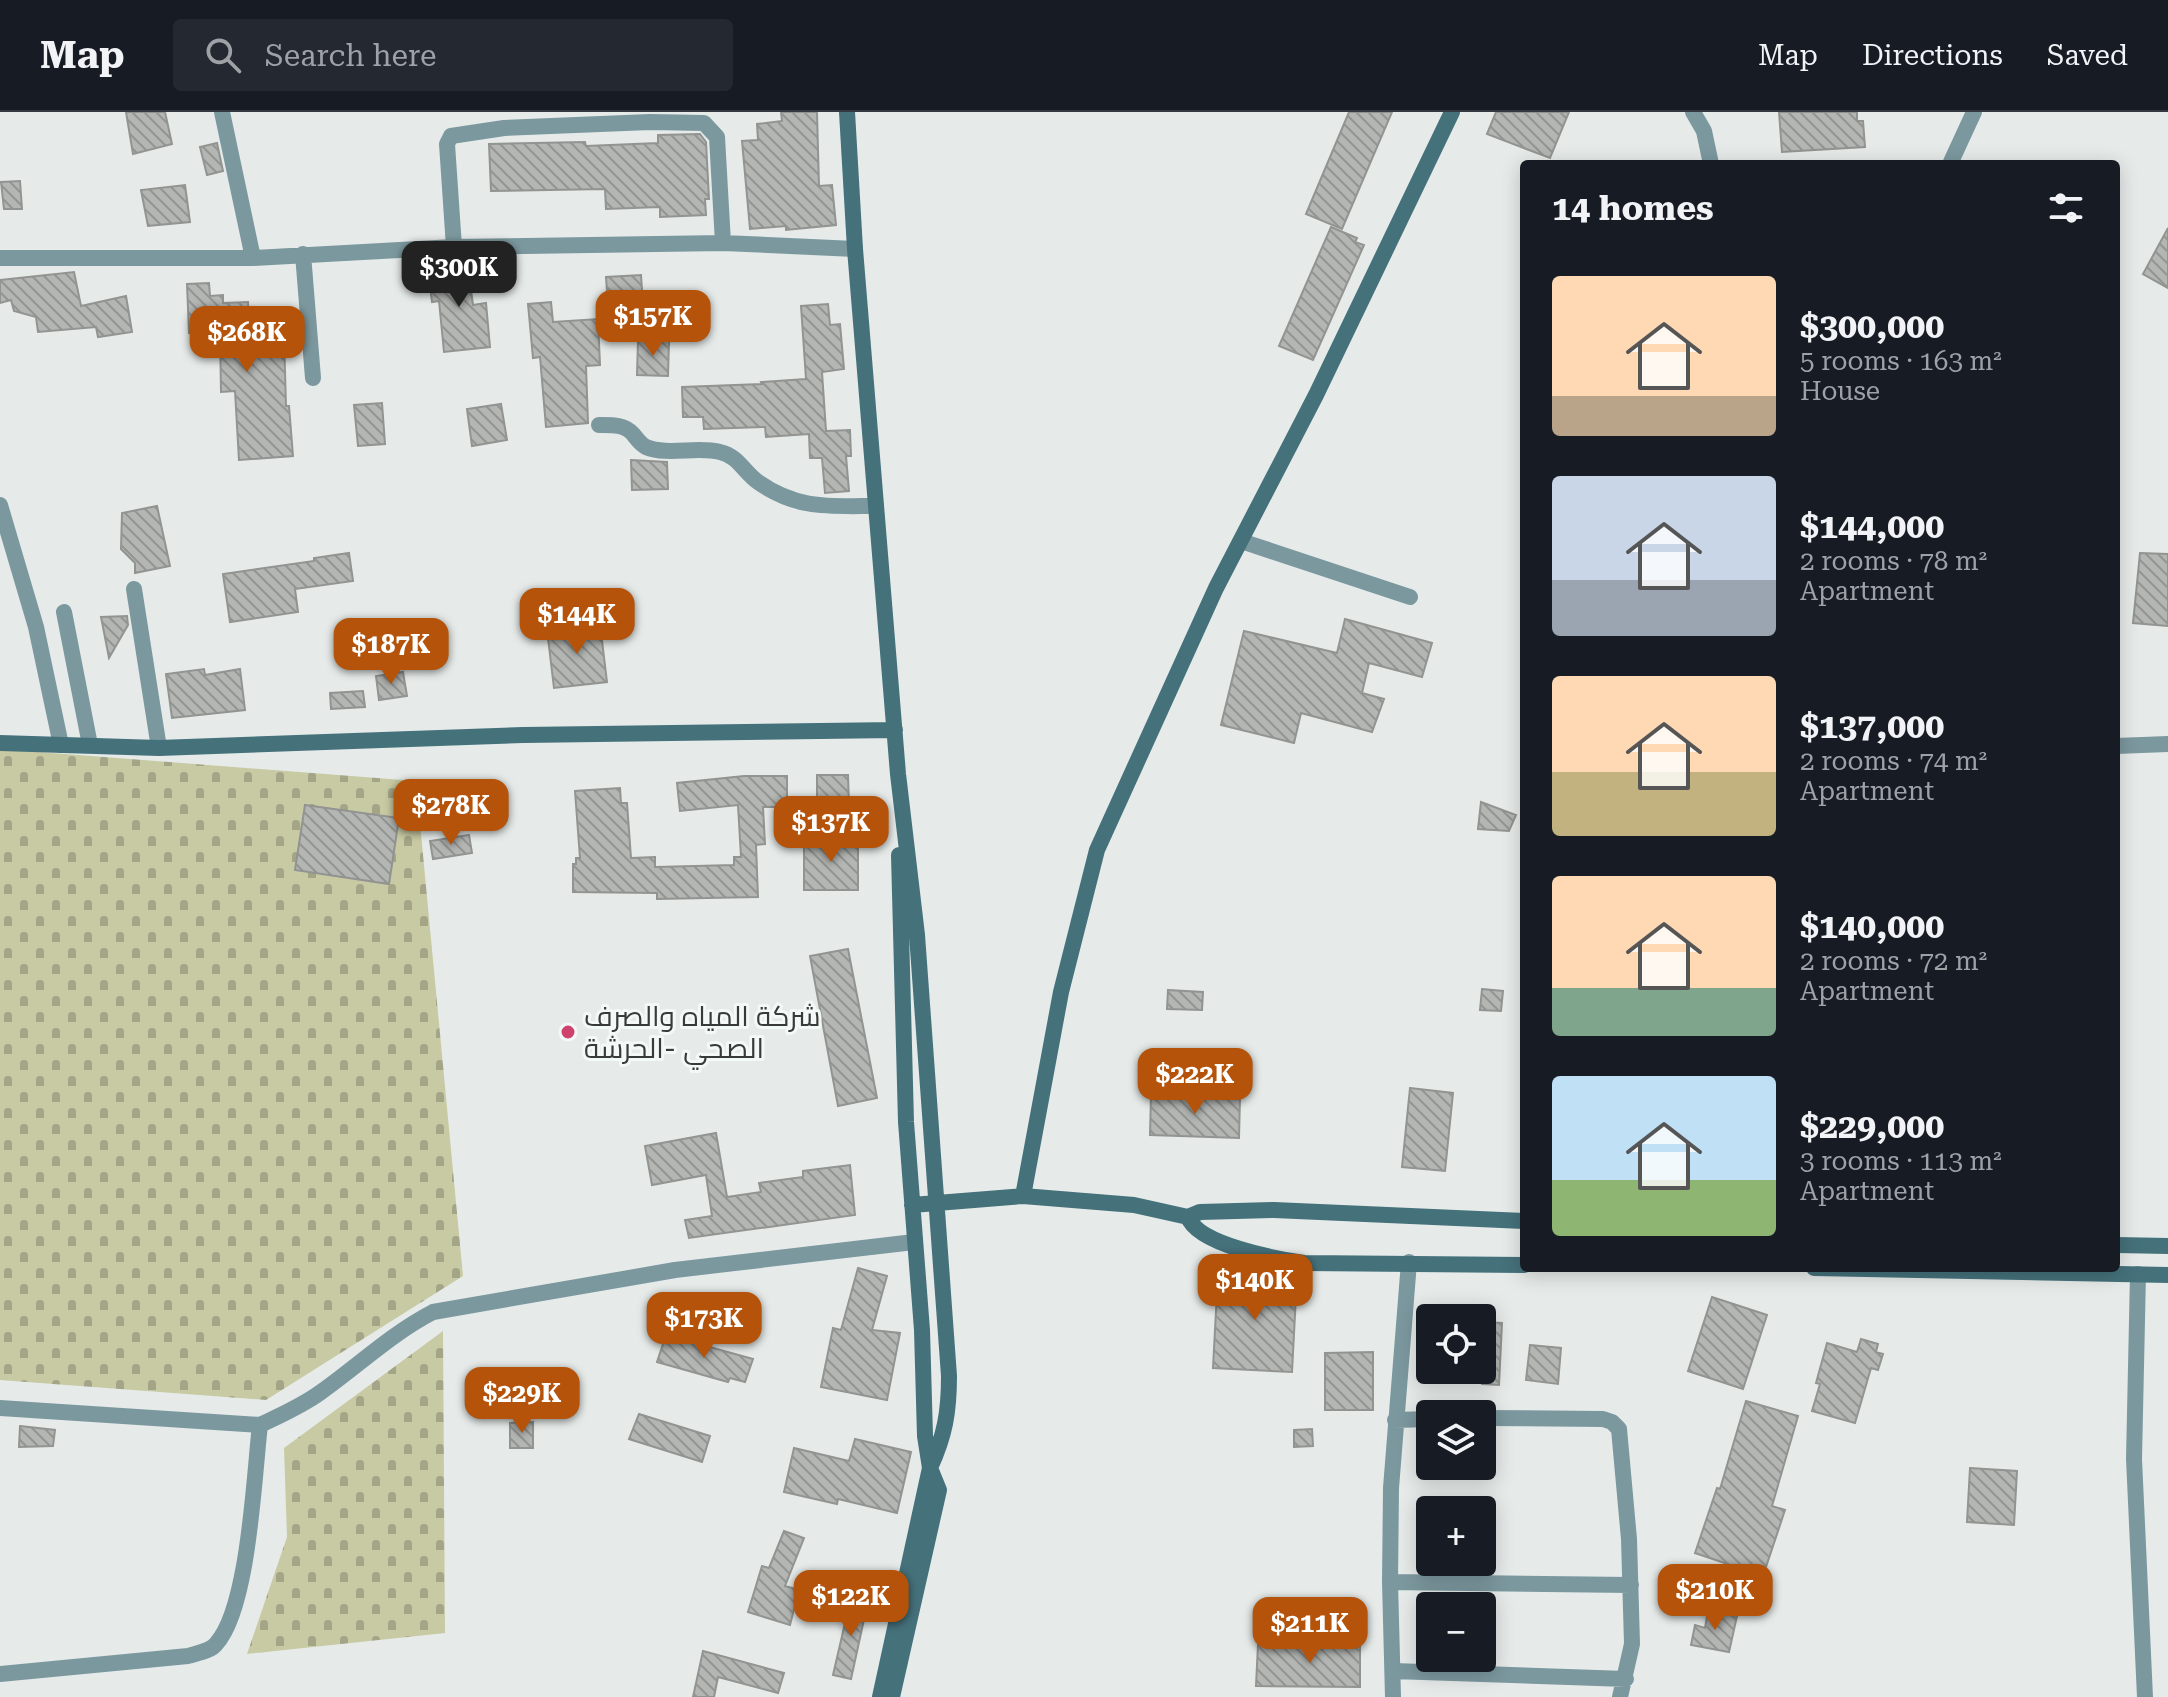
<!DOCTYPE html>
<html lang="en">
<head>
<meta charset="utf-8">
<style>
	body { margin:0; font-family:"Roboto Serif",Cairo,serif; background:#242831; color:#f1f3f6; height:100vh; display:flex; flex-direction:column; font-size:30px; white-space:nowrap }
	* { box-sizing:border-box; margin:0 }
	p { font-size:26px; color:#9ea1a6 }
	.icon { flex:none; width:44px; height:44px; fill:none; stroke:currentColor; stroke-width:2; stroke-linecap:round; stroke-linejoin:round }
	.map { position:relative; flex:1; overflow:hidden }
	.drawer { position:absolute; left:1520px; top:48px; width:600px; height:1112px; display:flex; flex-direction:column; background:#171b24; border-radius:8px; box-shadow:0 4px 20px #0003 }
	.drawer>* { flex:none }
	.controls { position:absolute; left:1416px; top:1192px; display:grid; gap:16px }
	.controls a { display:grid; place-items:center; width:80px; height:80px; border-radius:8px; background:#171b24; box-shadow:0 4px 20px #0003; font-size:40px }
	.price { position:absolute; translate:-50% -68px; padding:0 18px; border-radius:16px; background:#b45309; color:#fff; font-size:26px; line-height:52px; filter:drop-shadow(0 2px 4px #0008) }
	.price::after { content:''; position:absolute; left:50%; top:48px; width:24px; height:18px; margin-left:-12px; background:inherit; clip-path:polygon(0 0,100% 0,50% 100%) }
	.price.active { background:#222; color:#fff }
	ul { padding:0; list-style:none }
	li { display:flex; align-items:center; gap:24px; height:200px; padding:0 32px }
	li span { display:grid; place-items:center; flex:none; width:224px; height:160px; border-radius:8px; color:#555 }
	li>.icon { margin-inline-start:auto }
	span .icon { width:96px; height:96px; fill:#fffc; stroke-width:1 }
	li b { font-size:34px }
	h2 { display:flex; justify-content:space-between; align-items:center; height:96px; padding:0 32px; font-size:34px }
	header { display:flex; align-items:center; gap:48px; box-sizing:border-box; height:112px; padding:0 40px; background:#171b24; border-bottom:2px solid #363941 }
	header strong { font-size:38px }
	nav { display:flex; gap:44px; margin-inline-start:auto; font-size:28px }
	.search { width:560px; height:72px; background:#242831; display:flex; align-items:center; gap:20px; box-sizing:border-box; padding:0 28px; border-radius:8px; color:#9ea1a6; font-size:30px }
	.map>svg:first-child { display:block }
	.cemetery { fill:url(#cemetery-stones) }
	.building { fill:url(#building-back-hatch); stroke:#919491; stroke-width:2 }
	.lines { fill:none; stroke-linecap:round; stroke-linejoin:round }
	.street { stroke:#7c989f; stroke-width:16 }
	.secondary { stroke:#45717b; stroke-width:16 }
	.poi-dot { fill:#cf426e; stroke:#f3f9f7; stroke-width:3 }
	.labels { text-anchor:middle; stroke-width:6; stroke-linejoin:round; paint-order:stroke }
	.poi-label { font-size:28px; fill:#393b3a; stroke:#f3f9f7; text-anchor:start }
</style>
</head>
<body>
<header>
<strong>Map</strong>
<div class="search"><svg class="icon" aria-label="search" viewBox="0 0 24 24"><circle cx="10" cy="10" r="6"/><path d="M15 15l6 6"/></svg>Search here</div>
<nav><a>Map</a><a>Directions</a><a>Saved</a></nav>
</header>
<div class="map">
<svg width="2168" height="1585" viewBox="0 0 2168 1585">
	<defs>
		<pattern id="cemetery-stones" width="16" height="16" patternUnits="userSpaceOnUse" patternTransform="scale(2)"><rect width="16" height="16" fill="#c8caa3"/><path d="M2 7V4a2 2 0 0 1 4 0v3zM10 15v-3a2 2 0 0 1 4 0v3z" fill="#a3a586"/></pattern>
		<pattern id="building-back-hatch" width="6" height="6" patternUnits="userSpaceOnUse" patternTransform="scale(2)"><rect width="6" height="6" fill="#b3b6b3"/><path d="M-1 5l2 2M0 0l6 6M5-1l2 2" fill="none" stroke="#939593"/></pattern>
	</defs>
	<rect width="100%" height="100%" fill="#e6ebea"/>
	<path class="cemetery" d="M0,637l416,32 47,495 -197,124 -266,-20z
		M443,1219l2,302 -198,21 40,-117 -3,-89z"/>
	<path class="building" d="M126,0h39l7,32 -39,10z
		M781,0h36l2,74 13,-1 4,40 -50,5v-4l-36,3 -8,-88 16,-1 -1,-16 25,-3z
		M1349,0h43l-50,117 -36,-15z
		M1496,0h73l-19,46 -63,-24z
		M1779,0h78v9h6l2,26 -83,5z
		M700,22l6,8 3,57h-4l1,16 -46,2v-10l-54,2 -1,-20 -114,2 -2,-47 96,-2 1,4 72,-3v-8z
		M217,31l6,28 -16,4 -7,-28z
		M20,69l2,28h-18l-3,-27z
		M185,73l5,37 -42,4 -7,-36z
		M1331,115l26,11 -2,4 9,3 -51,115 -34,-14z
		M2168,116v60l-25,-14z
		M467,150l6,43 13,-2 4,44 -46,5 -5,-51 -7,1 -4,-34z
		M74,160l7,34 45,-10 6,36 -34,5 -2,-10 -58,5 -2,-15 -22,-6 -3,-11 -11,3v-23z
		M641,163l2,30 -35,2 -2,-30z
		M209,171l1,13 13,-1v8l25,-1 1,35 35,-1 2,70h3l4,50 -54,4 -4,-69 -14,1 -1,-60 -31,1 -2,-49z
		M551,190l2,20 45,-3 2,46 -14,1 2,57 -42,4 -6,-70 -7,1 -5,-54z
		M828,192l2,21 10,-1 4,45 -22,3 4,59 24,-1 1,26h-5l3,35 -24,2 -3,-35h-12l-1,-24 -43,3 -1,-10 -61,2 -1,-12h-20l-1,-30 80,-3 -1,-2 45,-3 -5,-73z
		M638,228l31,1 -1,35 -31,-1z
		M382,291l3,41 -27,2 -4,-41z
		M501,292l6,36 -35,6 -5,-37z
		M631,348l36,2 1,27 -36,1z
		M157,394l13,60 -35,7v-10l-14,-14 1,-36z
		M349,441l4,28 -58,8 3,23 -68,10 -7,-48 91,-13v-3z
		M2140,441l28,1v72l-35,-3z
		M127,504l1,9 -19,33 -8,-41z
		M1345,507l87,24 -10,34 -53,-14 -7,30 22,6 -12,33 -71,-19 -7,30 -73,-18 23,-94 93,22z
		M600,512l7,58 -53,6 -7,-58z
		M204,557l1,6 35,-6 5,41 -73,8 -6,-44z
		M403,560l4,24 -28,4 -3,-24z
		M363,579l2,16 -34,2 -1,-16z
		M817,663h31l1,30 -32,1z
		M744,664h43v31h-24l2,37 -9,1 2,52 -101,2v-6l-84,-1v-28h3v-6h4l-5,-67 45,-3 1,15h6l4,55 24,-1v10l79,-2v-8h7l-3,-52 -58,6 -3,-28z
		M1481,690l35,13 -7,16 -31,-2z
		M305,693l94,13 -10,66 -94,-14z
		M469,723l3,18 -39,6 -3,-18z
		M804,726h54v52h-54z
		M848,837l29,149 -39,8 -28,-150z
		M1482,877l21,2 -2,20 -21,-1z
		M1168,878l35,2 -1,18 -35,-1z
		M1410,976l43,5 -8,78 -43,-4z
		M1151,983l89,3 -1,40 -89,-3z
		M716,1021l11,64 34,-5 -2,-9 44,-6v-6l47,-6 5,50 -166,23 -4,-18 27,-4 -6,-41 -54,10 -7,-39z
		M858,1156l29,8 -15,54 28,3 -13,67 -66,-13 12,-59 8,2z
		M1218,1160l79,5 -5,95 -79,-4z
		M1712,1185l55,18 -24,74 -55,-18z
		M1482,1210l20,1 -3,62 -17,-1z
		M666,1223l87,24 -8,23 -15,-4 -2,4 -71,-20z
		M1861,1227l17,5 -2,8 7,2 -5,16 -7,-2 -16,55 -43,-12 8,-27 -4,-1 11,-40 30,9z
		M1530,1233l31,3 -3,36 -32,-4z
		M1373,1240v58h-48v-57z
		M1746,1289l52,15 -26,90 13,4 -22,66 -68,-23 22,-65 3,1z
		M639,1302l71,22 -8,26 -73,-23z
		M533,1310v26h-23v-25z
		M20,1314l35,4 -2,16 -34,1z
		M1312,1317l1,17 -19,1v-17z
		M855,1327l56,13 -14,61 -59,-14 -1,5 -53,-12 10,-44 55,13z
		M1970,1356l47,3 -3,54 -47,-3z
		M784,1419l20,7 -19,48 14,4 -9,35 -42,-13 14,-46 7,2z
		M851,1485l17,4 -17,78 -18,-4z
		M1708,1499l29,5 -8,36 -38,-7 4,-20 10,3z
		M1360,1528v47l-104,-1 2,-42 59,2v-5z
		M703,1539l81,22 -6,20 -60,-16 -4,20h-21z"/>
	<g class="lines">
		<path class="street" d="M222,0l31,146
			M1693,0l11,19 7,33
			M1950,52l24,-52
			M454,135l-7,-103 4,-8 53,-8 146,-6 54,1 13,14 6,106
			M303,142l10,124
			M0,146h253l201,-11 269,-4 132,6
			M599,313c12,0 25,-1 34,9 4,5 7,10 13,13 22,9 51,-1 74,5 18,4 24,20 38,30 40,28 72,24 118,24
			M0,393l36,122 25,118
			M1241,429l169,56
			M134,477l25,159
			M64,500l26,133
			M2116,634l52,-2
			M2138,1162l-4,185 11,238
			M0,1296l260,17c21,-10 42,-19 61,-33 38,-27 70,-58 112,-80l242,-42 239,-28
			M1482,1306l121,1 9,3 7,7 10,110 3,105 -12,53
			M1395,1308l35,-1
			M1390,1470l241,3
			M1393,1559l233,8
			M0,1562l188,-18c9,-3 23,-5 28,-12 33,-36 38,-169 44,-219
			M1393,1585l-3,-115 1,-94 18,-226"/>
		<path class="secondary" d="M847,0l8,137 43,525 19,161 32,441c0,36 -4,59 -19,92l-50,229
			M0,631l159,5 364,-13 372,-5
			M1023,1084l38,-204 36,-142 119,-262 100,-193 136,-283
			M912,1093l111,-9 111,9 54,12 12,-5 74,-2 250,11
			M1188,1105c10,28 89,42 116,46l220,2
			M2116,1133l52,1
			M1814,1156l354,7
			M892,1585l47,-207 -9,-22 -5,-32 -3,-106 -16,-208 -7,-267"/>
	</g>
	<circle class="poi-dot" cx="568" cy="920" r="8"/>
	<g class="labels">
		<g class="poi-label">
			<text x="584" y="914">شركة المياه والصرف<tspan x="584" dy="32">الصحي -الحرشة</tspan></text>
		</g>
	</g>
</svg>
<div class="controls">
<a><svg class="icon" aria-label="locate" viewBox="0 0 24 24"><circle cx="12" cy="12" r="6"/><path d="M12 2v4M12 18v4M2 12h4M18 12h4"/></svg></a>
<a><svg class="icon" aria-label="layers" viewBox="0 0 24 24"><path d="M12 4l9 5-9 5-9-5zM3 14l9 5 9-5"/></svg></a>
<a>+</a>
<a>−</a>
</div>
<b class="price active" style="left:459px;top:197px">$300K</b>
<b class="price" style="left:653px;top:246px">$157K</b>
<b class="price" style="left:247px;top:262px">$268K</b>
<b class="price" style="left:577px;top:544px">$144K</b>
<b class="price" style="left:391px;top:574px">$187K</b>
<b class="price" style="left:451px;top:735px">$278K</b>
<b class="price" style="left:831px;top:752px">$137K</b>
<b class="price" style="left:1195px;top:1004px">$222K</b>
<b class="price" style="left:1255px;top:1210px">$140K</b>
<b class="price" style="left:704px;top:1248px">$173K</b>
<b class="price" style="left:522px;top:1323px">$229K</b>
<b class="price" style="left:1715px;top:1520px">$210K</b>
<b class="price" style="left:851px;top:1526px">$122K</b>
<b class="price" style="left:1310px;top:1553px">$211K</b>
<section class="drawer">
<h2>14 homes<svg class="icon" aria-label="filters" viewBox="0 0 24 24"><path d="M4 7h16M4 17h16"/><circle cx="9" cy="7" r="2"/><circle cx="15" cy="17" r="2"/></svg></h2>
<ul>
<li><span style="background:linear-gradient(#ffd9b3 75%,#b9a48a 0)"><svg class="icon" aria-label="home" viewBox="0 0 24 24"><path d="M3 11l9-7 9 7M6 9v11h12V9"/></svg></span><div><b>$300,000</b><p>5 rooms · 163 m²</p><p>House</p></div></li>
<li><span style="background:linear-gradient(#c9d6e8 65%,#9aa5b1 0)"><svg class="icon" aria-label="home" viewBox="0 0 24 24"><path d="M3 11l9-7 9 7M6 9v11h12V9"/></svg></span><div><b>$144,000</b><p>2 rooms · 78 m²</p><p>Apartment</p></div></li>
<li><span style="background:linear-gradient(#ffd9b3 60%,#c2b280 0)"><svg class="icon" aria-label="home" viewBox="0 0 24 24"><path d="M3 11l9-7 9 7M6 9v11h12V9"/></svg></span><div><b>$137,000</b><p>2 rooms · 74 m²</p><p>Apartment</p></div></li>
<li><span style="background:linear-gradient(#ffd9b3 70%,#7fa58c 0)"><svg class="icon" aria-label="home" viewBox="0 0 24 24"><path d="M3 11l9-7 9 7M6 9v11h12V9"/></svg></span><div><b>$140,000</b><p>2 rooms · 72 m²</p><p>Apartment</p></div></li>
<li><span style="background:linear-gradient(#bfe0f5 65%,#8fb573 0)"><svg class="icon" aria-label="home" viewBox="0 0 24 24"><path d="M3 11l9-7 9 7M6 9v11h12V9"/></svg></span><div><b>$229,000</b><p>3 rooms · 113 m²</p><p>Apartment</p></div></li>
</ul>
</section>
</div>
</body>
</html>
